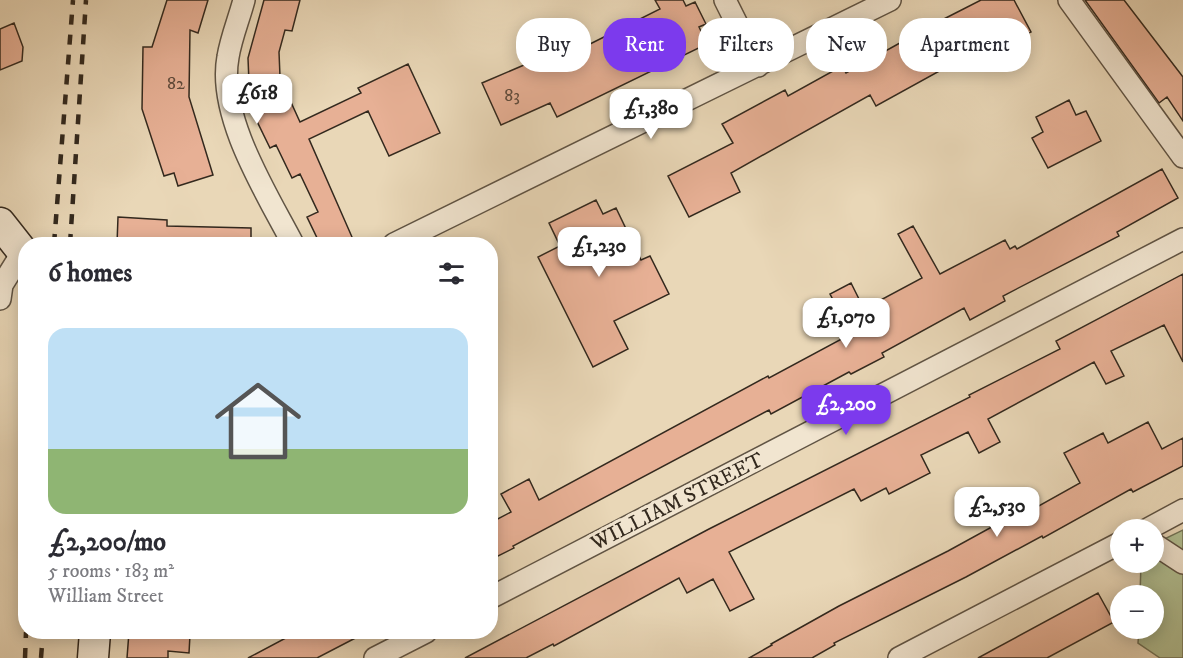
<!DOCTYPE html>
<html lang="en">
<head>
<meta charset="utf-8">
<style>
	body { margin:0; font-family:"IM FELL DW Pica",serif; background:#f7f7f7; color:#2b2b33; height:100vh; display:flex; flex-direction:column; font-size:22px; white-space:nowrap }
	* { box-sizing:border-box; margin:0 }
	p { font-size:20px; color:#7c7c81 }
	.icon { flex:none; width:33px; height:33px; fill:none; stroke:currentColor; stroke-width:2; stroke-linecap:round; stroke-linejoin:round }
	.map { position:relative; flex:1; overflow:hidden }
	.panel { position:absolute; left:18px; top:237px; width:480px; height:402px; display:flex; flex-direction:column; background:#fff; border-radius:24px; box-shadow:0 3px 15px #0003 }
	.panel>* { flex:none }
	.top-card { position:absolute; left:516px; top:18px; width:570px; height:54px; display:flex; gap:12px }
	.buttons { position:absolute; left:1110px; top:519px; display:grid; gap:12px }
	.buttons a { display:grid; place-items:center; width:54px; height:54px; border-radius:50%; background:#fff; box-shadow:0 3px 15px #0003; font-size:30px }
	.price { position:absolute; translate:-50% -51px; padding:0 14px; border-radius:12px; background:#fff; color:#222; font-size:20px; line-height:39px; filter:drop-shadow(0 2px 3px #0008) }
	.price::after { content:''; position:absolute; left:50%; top:36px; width:18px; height:14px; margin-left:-9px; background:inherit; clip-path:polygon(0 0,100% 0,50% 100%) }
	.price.active { background:#7c3aed; color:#fff }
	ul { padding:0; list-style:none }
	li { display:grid; align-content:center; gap:12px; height:318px; padding:0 30px }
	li+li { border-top:2px solid #e1e1e2 }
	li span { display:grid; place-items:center; height:186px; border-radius:18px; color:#555 }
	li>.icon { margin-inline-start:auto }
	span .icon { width:108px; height:108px; fill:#fffc; stroke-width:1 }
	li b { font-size:26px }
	h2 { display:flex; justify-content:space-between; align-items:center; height:72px; padding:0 30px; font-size:26px }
	.pill { padding:0 21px; border-radius:24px; background:#fff; box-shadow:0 3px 15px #0003; font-size:21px; line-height:54px }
	.pill.active { background:#7c3aed; color:#fff }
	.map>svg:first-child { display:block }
	.green { fill:#b1bf92; stroke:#727458; stroke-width:1.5 }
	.building { fill:#e7b095; stroke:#33291e; stroke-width:1.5 }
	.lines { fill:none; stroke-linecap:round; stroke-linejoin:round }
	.street-casing { stroke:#605444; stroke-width:24 }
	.secondary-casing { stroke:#33291e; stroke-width:33 }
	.street { stroke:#f1e5d0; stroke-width:21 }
	.secondary { stroke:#f1e5d0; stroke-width:30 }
	.rail { stroke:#33291e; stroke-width:4.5; stroke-dasharray:10 10; stroke-linecap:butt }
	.labels { text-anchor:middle; stroke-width:6; stroke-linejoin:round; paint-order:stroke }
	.number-label { font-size:18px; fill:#604b3c }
	.street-label { font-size:21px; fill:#33291e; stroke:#f1e5d0 }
</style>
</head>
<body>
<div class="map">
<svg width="1183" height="658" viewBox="0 0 1183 658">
	<rect width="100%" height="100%" fill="#e9d7b7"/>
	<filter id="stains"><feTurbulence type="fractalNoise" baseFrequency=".00333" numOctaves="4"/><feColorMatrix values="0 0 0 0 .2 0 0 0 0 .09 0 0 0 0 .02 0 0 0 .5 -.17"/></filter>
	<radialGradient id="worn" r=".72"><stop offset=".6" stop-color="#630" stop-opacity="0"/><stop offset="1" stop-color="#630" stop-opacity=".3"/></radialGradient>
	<path class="green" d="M1183,530v128h-23l-22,-15 1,-14 15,-1v-32l-14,-1 1,-32 13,-1v-18z"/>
	<path class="building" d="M167,0h41l-10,33 -8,-3 -1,67 24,78 -35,11 -4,-13 -10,3 -22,-67 1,-62h9z
		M264,0h36l-8,31 -7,-1 -6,22 2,49 8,-3 11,24 61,-29 -3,-5 50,-24 32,69 -51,23 -21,-45 -59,28 43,98 -16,7h-16l-13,-27 11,-5 -18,-38 -8,4 -16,-33 -6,3 -20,-41 -2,-49z
		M655,0h28l3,6 9,-4 11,22 -7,3 8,17 -150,73 -7,-14 -49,22 -19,-42 63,-27 4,8 41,-20 70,-35z
		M981,0h33l17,32 -76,38 -3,-6 -76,42 -6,-11 -139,78 9,19 -51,25 -21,-41 65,-33 -11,-19 63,-34 3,6 54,-30 4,7 88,-49z
		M1085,0h39l59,77v44l-16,-24 -8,6z
		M14,23l9,24 -1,14 -22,9v-41z
		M1069,100l7,15 10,-4 15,30 -53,27 -16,-30 11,-6 -7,-15z
		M1162,169l16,29 -61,34 2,4 -116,60 2,5 -35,19 -6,-12 -82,45 2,4 -33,17 -2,-2 -78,42 -2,-4 -256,136 1,2 -24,12v-37l21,-11 -10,-18 28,-15 10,21 229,-124 1,2 82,-44 -21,-40 21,-11 13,26 58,-31 -24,-44 15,-8 27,48 65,-34 5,9 5,-3 2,3z
		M596,200l7,14 13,-6 25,52 9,-4 19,38 -55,27 14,28 -35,18 -55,-110 22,-11 -11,-23z
		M118,217l49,3v6l84,2v16h-134z
		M1183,274v88l-19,-37 -53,26 13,25 -18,8 -12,-22 -106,57 12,23 -21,11 -11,-21 -47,23 9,18 -41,21 -3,-6 -25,13 -7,-12 -125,63 25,47 -24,12 -17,-32 -26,14 -8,-15 -125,68 -1,-2 -27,14h-61l244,-129 261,-132 -1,-2 91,-46 -4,-8z
		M1148,422l14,27 21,-11v28l-50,26 -2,-3 -88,49 -1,-2 -76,41 -132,66 1,2 -23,13h-63l23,-13 -1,-1 68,-38 109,-55 60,-33 2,4 70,-39 -16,-30 39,-20 5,10z
		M1098,593l16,29 -67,36h-69z
		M129,632h38v1l23,2 -1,18 -21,-2v7h-41z
		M297,632h70l-50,26h-69z"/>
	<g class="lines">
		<g class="street-casing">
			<path id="street" d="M244,0c-5,19 -13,38 -16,57 -11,59 39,137 65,187
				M725,0l33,66
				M1069,0l114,157
				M394,244l496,-244
				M0,299l2,-14 20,-32
				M1146,530l37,-20
				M1154,544l29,19
				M490,598l693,-359
				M375,658l51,-26
				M899,658l221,-115"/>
		</g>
		<g class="secondary-casing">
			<path id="secondary" d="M0,223l26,33
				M93,658l2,-26"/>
		</g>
		<use href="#street" class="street"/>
		<use href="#secondary" class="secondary"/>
		<path class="rail" d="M54,244l19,-244
			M70,244l16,-244
			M25,658l1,-26
			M41,658l2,-26"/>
	</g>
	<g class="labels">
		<g class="number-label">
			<text x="176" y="89">82</text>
			<text x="512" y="101">83</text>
		</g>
		<g class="street-label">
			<text transform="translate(677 501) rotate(-27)" y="7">WILLIAM STREET</text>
		</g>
	</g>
	<rect width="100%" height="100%" filter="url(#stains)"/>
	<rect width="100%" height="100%" fill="url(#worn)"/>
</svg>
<div class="buttons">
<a>+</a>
<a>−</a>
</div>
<b class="price" style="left:257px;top:125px">£618</b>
<b class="price" style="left:651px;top:140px">£1,380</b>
<b class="price" style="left:599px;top:278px">£1,230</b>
<b class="price" style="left:846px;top:349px">£1,070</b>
<b class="price active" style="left:846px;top:436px">£2,200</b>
<b class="price" style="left:997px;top:538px">£2,530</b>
<div class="top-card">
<a class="pill">Buy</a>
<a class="pill active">Rent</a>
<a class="pill">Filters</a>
<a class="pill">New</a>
<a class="pill">Apartment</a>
</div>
<section class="panel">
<h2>6 homes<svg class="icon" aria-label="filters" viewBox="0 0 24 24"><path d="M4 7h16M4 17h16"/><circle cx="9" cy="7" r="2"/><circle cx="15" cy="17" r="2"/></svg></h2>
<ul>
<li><span style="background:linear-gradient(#bfe0f5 65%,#8fb573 0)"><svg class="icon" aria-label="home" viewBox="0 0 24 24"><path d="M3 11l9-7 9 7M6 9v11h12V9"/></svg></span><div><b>£2,200/mo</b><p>5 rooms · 183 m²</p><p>William Street</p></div></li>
</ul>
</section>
</div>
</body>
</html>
